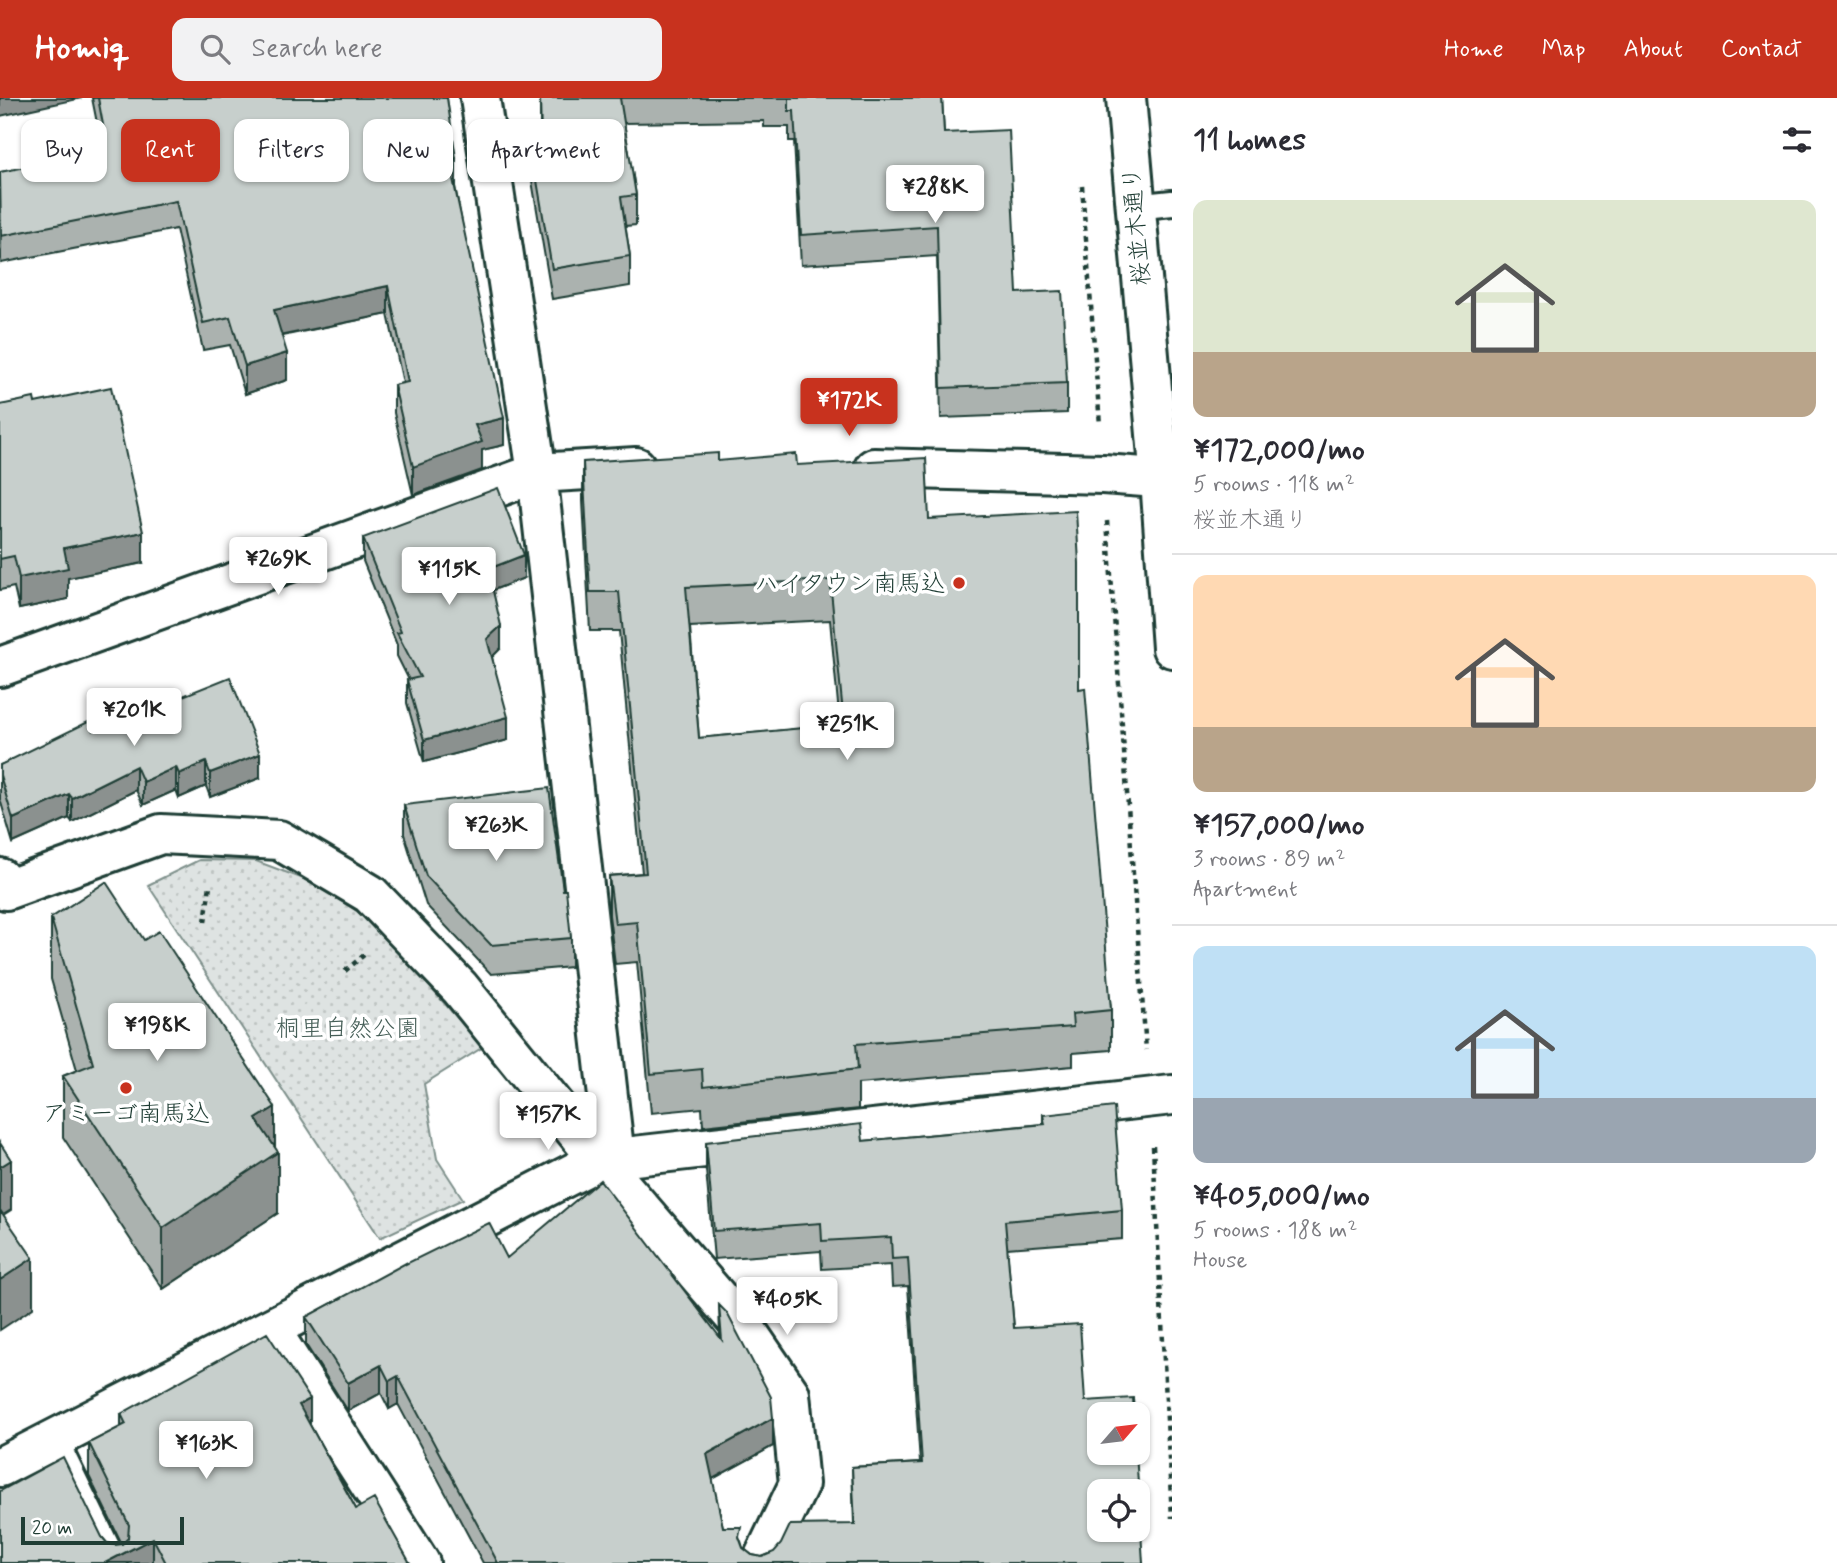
<!DOCTYPE html>
<html lang="en">
<head>
<meta charset="utf-8">
<style>
	body { margin:0; font-family:Mynerve,"Klee One",sans-serif; background:#f2f2f3; color:#2b2b33; height:100vh; display:flex; flex-direction:column; font-size:26px; white-space:nowrap }
	* { box-sizing:border-box; margin:0 }
	p { font-size:23px; color:#7c7c81 }
	.icon { flex:none; width:38px; height:38px; fill:none; stroke:currentColor; stroke-width:2; stroke-linecap:round; stroke-linejoin:round }
	.map { position:relative; flex:1; overflow:hidden }
	.details { display:flex; flex-direction:column; background:#fff; width:665px }
	.details>* { flex:none }
	.guide { position:absolute; left:21px; top:21px; width:665px; height:63px; display:flex; gap:14px }
	.needle { width:46px; rotate:62deg }
	.controls { position:absolute; left:1087px; top:1304px; display:grid; gap:14px }
	.controls a { display:grid; place-items:center; width:63px; height:63px; border-radius:14px; background:#fff; box-shadow:0 2px 5px #0004; font-size:35px }
	.scale { position:absolute; left:21px; bottom:18px; width:163px; box-sizing:border-box; padding-left:7px; border:4px solid #1f3d34; border-top:0; font-size:19px; line-height:24px; white-space:nowrap; color:#1f3d34; -webkit-text-stroke:5px #fff; paint-order:stroke }
	.price { position:absolute; translate:-50% -60px; padding:0 16px; border-radius:7px; background:#fff; color:#222; font-size:23px; line-height:46px; filter:drop-shadow(0 2px 4px #0008) }
	.price::after { content:''; position:absolute; left:50%; top:42px; width:21px; height:16px; margin-left:-10px; background:inherit; clip-path:polygon(0 0,100% 0,50% 100%) }
	.price.on { background:#c8321e; color:#fff }
	ul { padding:0; list-style:none }
	li { display:grid; align-content:center; gap:14px; height:371px; padding:0 21px }
	li+li { border-top:2px solid #e1e1e2 }
	li span { display:grid; place-items:center; height:217px; border-radius:14px; color:#555 }
	li>.icon { margin-inline-start:auto }
	span .icon { width:126px; height:126px; fill:#fffc; stroke-width:1 }
	li b { font-size:30px }
	h2 { display:flex; justify-content:space-between; align-items:center; height:84px; padding:0 21px; font-size:30px }
	.chip { padding:0 24px; border-radius:14px; background:#fff; box-shadow:0 2px 5px #0004; font-size:24px; line-height:63px }
	.chip.on { background:#c8321e; color:#fff }
	header { display:flex; align-items:center; gap:42px; box-sizing:border-box; height:98px; padding:0 35px; background:#c8321e; color:#fff }
	header strong { font-size:33px }
	nav { display:flex; gap:38px; margin-inline-start:auto; font-size:24px }
	.search { width:490px; height:63px; background:#f2f2f3; display:flex; align-items:center; gap:18px; box-sizing:border-box; padding:0 24px; border-radius:14px; color:#7c7c81; font-size:26px }
	main { display:flex; flex:1; min-height:0 }
	.map>svg:first-child { display:block }
	.park { fill:url(#park-dots); stroke:#7e908b; stroke-width:2 }
	.lines { fill:none; stroke-linecap:round; stroke-linejoin:round }
	.service-casing { stroke:#1f3d34; stroke-width:30 }
	.minor-casing { stroke:#1f3d34; stroke-width:44 }
	.tertiary-casing { stroke:#1f3d34; stroke-width:44 }
	.path { stroke:#1f3d34; stroke-width:4.5; stroke-dasharray:5 5; stroke-linecap:butt }
	.service { stroke:#fff; stroke-width:24 }
	.minor { stroke:#fff; stroke-width:38 }
	.tertiary { stroke:#fff; stroke-width:38 }
	.wall { fill:#abb2af; stroke:#1f3d34; stroke-width:2; fill-rule:evenodd }
	.shaded-wall { fill:#8b918f; stroke:#1f3d34; stroke-width:2 }
	.building { fill:#c7cfcc; stroke:#1f3d34; stroke-width:2; fill-rule:evenodd }
	.poi-dot { fill:#c8321e; stroke:#fff; stroke-width:2.5 }
	.labels { text-anchor:middle; stroke-width:7; stroke-linejoin:round; paint-order:stroke }
	.street-label { font-size:24px; fill:#1f3d34; stroke:#fff }
	.poi-label { font-size:24px; fill:#1f3d34; stroke:#fff; text-anchor:end }
	.park-label { font-size:24px; fill:#455e57; stroke:#fff }
</style>
</head>
<body>
<header>
<strong>Homiq</strong>
<div class="search"><svg class="icon" aria-label="search" viewBox="0 0 24 24"><circle cx="10" cy="10" r="6"/><path d="M15 15l6 6"/></svg>Search here</div>
<nav><a>Home</a><a>Map</a><a>About</a><a>Contact</a></nav>
</header>
<main>
<div class="map">
<svg width="1172" height="1465" viewBox="0 0 1172 1465">
	<defs>
		<pattern id="park-dots" width="8" height="8" patternUnits="userSpaceOnUse" patternTransform="scale(1.75)"><rect width="8" height="8" fill="#dee3e2"/><path d="M2 2h.1M6 6h.1" fill="none" stroke="#bec4c2" stroke-width="1.8" stroke-linecap="round"/></pattern>
	</defs>
	<rect width="100%" height="100%" fill="#fff"/>
	<filter id="ink" filterUnits="userSpaceOnUse"><feTurbulence type="fractalNoise" baseFrequency=".0143" numOctaves="2"/><feDisplacementMap in="SourceGraphic" scale="14" xChannelSelector="R" yChannelSelector="G"/><feConvolveMatrix kernelMatrix="1 2 1 2 8 2 1 2 1" color-interpolation-filters="sRGB"/></filter>
	<g filter="url(#ink)">
		<path class="park" d="M199,762l57,1 69,26 50,38 108,122 -59,37 13,75 26,40 -83,39 -232,-353z"/>
		<g class="lines">
			<g class="service-casing">
				<path id="service" d="M1134,109l38,-4
					M55,1342l60,123"/>
			</g>
			<g class="minor-casing">
				<path id="minor" d="M480,0l57,375 78,685
					M874,370l229,6 69,5
					M0,569l537,-194 99,-6
					M0,780l6,12 155,-56 118,6 91,54 90,94 139,172 150,174 41,60 9,90 -38,79
					M270,1231l150,234
					M0,1369l599,-307 573,-65"/>
			</g>
			<g class="tertiary-casing">
				<path id="tertiary" d="M1126,0l34,381 12,169"/>
			</g>
			<path class="path" d="M1082,88l18,239
				M1107,423l39,529
				M205,824l5,-37
				M345,873l19,-16
				M1153,1048l19,372"/>
			<use href="#service" class="service"/>
			<use href="#minor" class="minor"/>
			<use href="#tertiary" class="tertiary"/>
		</g>
		<path class="wall" d="M92,0h355l9,88h-1l49,259 -22,5v20l-69,25 -19,-82v-28l9,-2 -15,-69 -106,22 5,44 -42,14 -15,-49 -27,5 -27,-121 -175,34 -1,-91 57,-11 45,-13z
			M540,0h402l2,35 73,160 50,90v30l-126,5 -4,-162 -136,9 -7,-124h-5v-14h-25v-6l-140,2 12,72v30l-11,1 5,30v30l-78,13 -22,-130v-30l10,-2z
			M35,305l108,160 -75,15v21l-49,10 -5,-22 -14,3v-185z
			M718,363l79,4 132,54 150,170 32,321v40l-38,3v13l-215,18v25l-155,17 -1,-18 -51,5 -14,-151 -22,2 -6,-49v-39l33,-3 -23,-242h-29l-7,-130v-39zM830,522l10,105 -141,13 -9,-111z
			M363,440l161,40 -31,12 8,58 -9,9 16,83 -84,22 -17,-59v-23h2l-12,-24v-11l-34,-84z
			M173,602l87,78 -50,19 -4,-11 -27,12 -3,-8 -33,15 -7,-15 -64,32 -3,-4 -56,25 -13,-44v-34l93,-34z
			M404,707l159,85 8,48v29l-80,7 -65,-69 -22,-71z
			M51,820l224,230 3,65 -115,76 -100,-152v-61l14,-6 -26,-91z
			M1043,1017l79,95v29l-115,9 7,80 71,73 58,162h-660l-85,-159 -9,5 -8,-16 -33,18 -42,-66v-28l100,-53 101,-6 213,79 -1,-32 54,141 -61,33 11,48 18,14 2,7 9,7 10,2 92,-33 -2,-57 68,-4 -12,-177 -16,1 -1,-22 -69,4 -1,-18 -107,8 -8,-89v-28l157,-1 180,-17z
			M121,1316l189,11 46,84 54,54h-410l102,-26 5,6 8,2 7,-1 -33,-68v-33l32,-16z"/>
		<path class="shaded-wall" d="M0,0h82l-82,18z
			M456,60v28l-7,1v-27z
			M388,188v28l-114,23v-27z
			M287,255v27l-42,14v-28z
			M504,320v27l-22,5v20l-69,25v-28l62,-42z
			M143,434v31l-75,15v21l-49,10v-31l45,-30z
			M524,457v23l-36,14v-23z
			M501,528v22l-14,14v-23z
			M508,619v23l-84,22v-22z
			M260,656v24l-50,19v-24z
			M206,664v24l-27,12v-24z
			M136,668v24l-64,32v-24z
			M176,669v23l-33,15v-23z
			M69,696v24l-56,25v-24z
			M275,1009v47l3,-2v61l-115,76v-61l93,-109z
			M11,1062v50l-11,7v-50z
			M33,1160v50l-33,22v-50z
			M381,1267v28l-33,18v-28z
			M398,1278v28l-9,5v-28z
			M310,1301v33l-11,-27z
			M773,1320v28l-66,36v-28z
			M153,1440v25h-48z"/>
		<path class="building" d="M98,0h349l9,60 -7,2 55,258 -29,7 7,17 -69,25 -19,-82 14,-3 -20,-96 -114,24 13,43 -42,13 -15,-49 -27,6 -27,-122 -175,35 -1,-64 57,-11 50,-15z
			M540,0h80l16,97 -15,2 9,59 -78,13 -22,-130 11,-2z
			M789,0h153l2,35 65,-3 8,163 45,-2 5,92 -126,5 -4,-162 -136,9 -7,-124h-5z
			M111,289l32,145 -79,16 4,20 -49,10 -5,-22 -14,3v-154l34,-7 1,5z
			M718,355v8l78,-7 1,11 129,-7 3,61 147,-8 3,52v126l6,-1 26,322 -39,4 1,13 -217,17 2,25 -155,18 -1,-18 -51,5 -14,-152 -22,2 -6,-48 37,-3 -27,-281h-29l-7,-130zM830,482l14,144 -145,14 -13,-151z
			M498,390l26,67 -36,14 13,57 -14,13 21,78 -84,23 -17,-60 13,-3 -23,-44 4,-1 -38,-94z
			M230,579l30,77 -50,19 -4,-11 -27,12 -3,-7 -33,15 -7,-16 -64,32 -3,-4 -56,25 -13,-44v-10l88,-43 5,9 78,-36 2,5z
			M549,690l14,102h3l5,48 -80,7 -65,-69 -22,-71z
			M106,784l38,58 15,-9 116,176 -19,12 22,33 -115,76 -100,-152 30,-12 -42,-146z
			M1114,1009l8,103 -117,11 9,107 66,-4 5,77 48,-3 1,16h-35v38h37l7,111h-645l-100,-187 -9,5 -8,-16 -33,18 -42,-66 100,-54v1l83,-41 18,35 93,-78 122,160 -3,-35 8,8 44,84 2,21 -66,36 16,73h18l-2,10 4,11 9,7 10,2 12,-5 7,-8 9,-19 65,-1 -3,-57 70,-4 -14,-205 -16,1 -1,-22 -69,4 -1,-18 -107,8 -8,-89 155,-18 2,17 182,-17 -2,-9zM1099,1393h39v39h-39z
			M0,1045l11,17 -11,7z
			M0,1112l33,48 -33,22z
			M267,1235l43,66 -11,6 57,104 18,-10 36,64h-244l-13,-25 -48,25h-105v-72l63,-34 39,80 5,6 8,2 7,-1 6,-6 1,-13 -40,-82 37,-19 -5,-10z"/>
	</g>
	<g class="poi-dot">
		<circle cx="959" cy="485" r="7"/>
		<circle cx="126" cy="990" r="7"/>
	</g>
	<g class="labels">
		<g class="street-label">
			<text transform="translate(1136 128) rotate(-95)" y="8">桜並木通り</text>
		</g>
		<g class="poi-label">
			<text x="945" y="493">ハイタウン南馬込</text>
			<text x="126" y="1023" text-anchor="middle">アミーゴ南馬込</text>
		</g>
		<g class="park-label">
			<text x="348" y="938">桐里自然公園</text>
		</g>
	</g>
</svg>
<div class="controls">
<a><svg class="needle" viewBox="-14 -14 28 28"><path d="M0-13l5 13h-10z" fill="#e53935"/><path d="M0 13l5-13h-10z" fill="#7c7c81"/></svg></a>
<a><svg class="icon" aria-label="locate" viewBox="0 0 24 24"><circle cx="12" cy="12" r="6"/><path d="M12 2v4M12 18v4M2 12h4M18 12h4"/></svg></a>
</div>
<div class="scale">20 m</div>
<b class="price" style="left:935px;top:127px">¥288K</b>
<b class="price on" style="left:849px;top:340px">¥172K</b>
<b class="price" style="left:278px;top:499px">¥269K</b>
<b class="price" style="left:449px;top:509px">¥115K</b>
<b class="price" style="left:134px;top:650px">¥201K</b>
<b class="price" style="left:847px;top:664px">¥251K</b>
<b class="price" style="left:496px;top:765px">¥263K</b>
<b class="price" style="left:157px;top:965px">¥198K</b>
<b class="price" style="left:548px;top:1054px">¥157K</b>
<b class="price" style="left:787px;top:1239px">¥405K</b>
<b class="price" style="left:206px;top:1383px">¥163K</b>
<div class="guide">
<a class="chip">Buy</a>
<a class="chip on">Rent</a>
<a class="chip">Filters</a>
<a class="chip">New</a>
<a class="chip">Apartment</a>
</div>
</div>
<section class="details">
<h2>11 homes<svg class="icon" aria-label="filters" viewBox="0 0 24 24"><path d="M4 7h16M4 17h16"/><circle cx="9" cy="7" r="2"/><circle cx="15" cy="17" r="2"/></svg></h2>
<ul>
<li><span style="background:linear-gradient(#dfe7d0 70%,#b9a48a 0)"><svg class="icon" aria-label="home" viewBox="0 0 24 24"><path d="M3 11l9-7 9 7M6 9v11h12V9"/></svg></span><div><b>¥172,000/mo</b><p>5 rooms · 118 m²</p><p>桜並木通り</p></div></li>
<li><span style="background:linear-gradient(#ffd9b3 70%,#b9a48a 0)"><svg class="icon" aria-label="home" viewBox="0 0 24 24"><path d="M3 11l9-7 9 7M6 9v11h12V9"/></svg></span><div><b>¥157,000/mo</b><p>3 rooms · 89 m²</p><p>Apartment</p></div></li>
<li><span style="background:linear-gradient(#bfe0f5 70%,#9aa5b1 0)"><svg class="icon" aria-label="home" viewBox="0 0 24 24"><path d="M3 11l9-7 9 7M6 9v11h12V9"/></svg></span><div><b>¥405,000/mo</b><p>5 rooms · 188 m²</p><p>House</p></div></li>
</ul>
</section>
</main>
</body>
</html>
